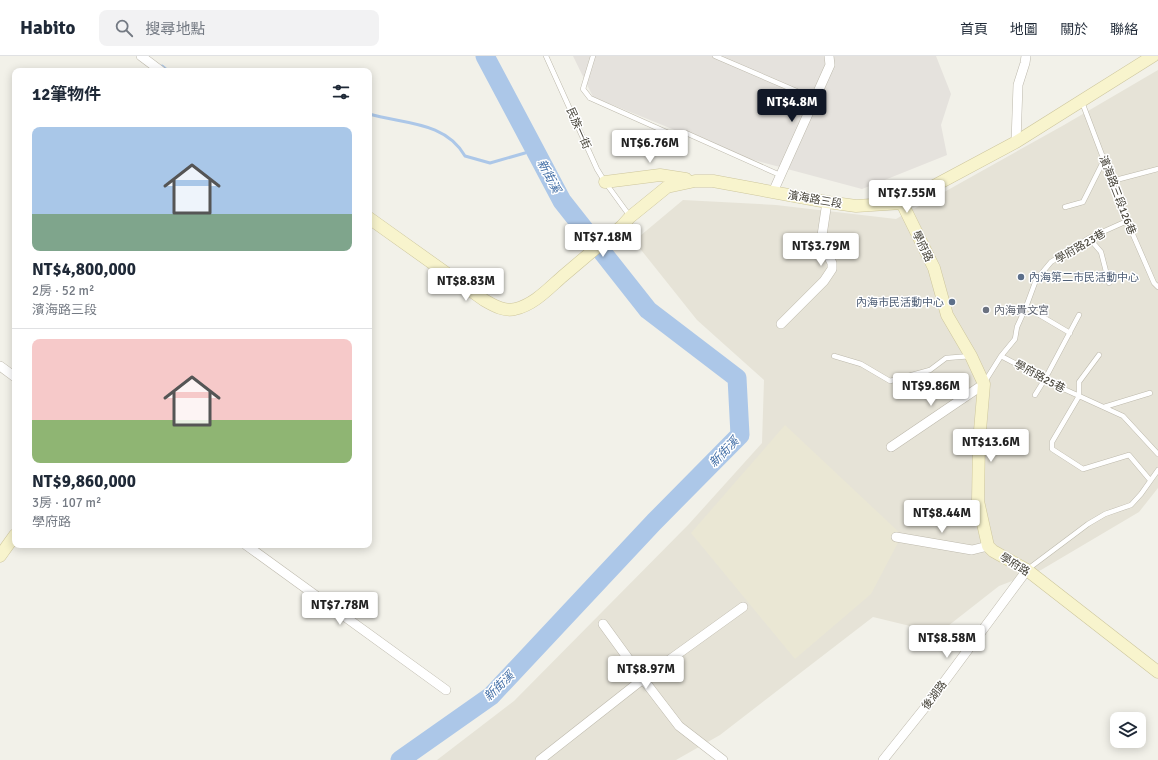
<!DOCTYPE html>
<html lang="zh-TW">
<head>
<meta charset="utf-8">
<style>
	body { margin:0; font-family:Signika,"Noto Sans TC",sans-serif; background:#f2f2f3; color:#1f2937; height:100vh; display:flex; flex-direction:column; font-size:15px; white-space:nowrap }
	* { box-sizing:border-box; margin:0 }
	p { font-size:13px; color:#747a83 }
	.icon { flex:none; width:22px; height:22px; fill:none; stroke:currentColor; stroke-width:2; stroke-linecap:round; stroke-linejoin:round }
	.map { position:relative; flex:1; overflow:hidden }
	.drawer { position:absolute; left:12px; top:12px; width:360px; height:480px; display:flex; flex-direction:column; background:#fff; border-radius:8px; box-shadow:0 2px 10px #0003 }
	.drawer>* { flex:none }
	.fabs { position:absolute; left:1110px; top:656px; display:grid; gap:8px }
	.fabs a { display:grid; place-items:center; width:36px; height:36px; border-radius:8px; background:#fff; box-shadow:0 2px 10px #0003; font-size:20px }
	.price { position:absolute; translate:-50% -34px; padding:0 9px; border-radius:4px; background:#fff; color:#222; font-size:13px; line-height:26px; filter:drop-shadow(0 1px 2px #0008) }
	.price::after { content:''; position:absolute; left:50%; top:24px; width:12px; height:9px; margin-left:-6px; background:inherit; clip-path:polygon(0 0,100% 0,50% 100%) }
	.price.active { background:#111827; color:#fff }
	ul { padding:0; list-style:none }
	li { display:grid; align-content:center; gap:8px; height:212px; padding:0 20px }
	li+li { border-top:1px solid #e0e1e3 }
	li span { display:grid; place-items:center; height:124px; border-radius:8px; color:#555 }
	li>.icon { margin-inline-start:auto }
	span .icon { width:72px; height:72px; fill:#fffc; stroke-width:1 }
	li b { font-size:17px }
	h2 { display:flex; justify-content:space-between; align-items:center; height:48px; padding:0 20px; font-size:17px }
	header { display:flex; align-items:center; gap:24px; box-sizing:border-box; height:56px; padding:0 20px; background:#fff; border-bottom:1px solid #e0e1e3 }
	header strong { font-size:19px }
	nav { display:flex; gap:22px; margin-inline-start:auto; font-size:14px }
	.search { width:280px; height:36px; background:#f2f2f3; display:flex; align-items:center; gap:10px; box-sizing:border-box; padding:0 14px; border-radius:8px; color:#747a83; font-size:15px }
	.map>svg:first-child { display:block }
	.residential { fill:#e6e3d7 }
	.industrial { fill:#e5e2dd }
	.education { fill:#eae7d4 }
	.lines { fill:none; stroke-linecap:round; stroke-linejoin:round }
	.stream { stroke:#acc7e8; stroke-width:3 }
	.river { stroke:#acc7e8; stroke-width:19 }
	.lane-casing { stroke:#bdb9ac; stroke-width:5.5 }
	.street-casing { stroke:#bdb9ac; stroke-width:10 }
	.secondary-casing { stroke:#cdc69d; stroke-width:13 }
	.lane { stroke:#fff; stroke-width:4.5 }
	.street { stroke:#fff; stroke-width:9 }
	.secondary { stroke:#f8f4cd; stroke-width:12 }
	.service-dot { fill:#5c6f8a; stroke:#fff; stroke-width:1.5 }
	.worship-dot { fill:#6b7280; stroke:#fff; stroke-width:1.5 }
	.labels { text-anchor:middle; stroke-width:3; stroke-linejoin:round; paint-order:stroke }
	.street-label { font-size:11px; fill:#454238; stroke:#fff }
	.service-label { font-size:11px; fill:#4e5e75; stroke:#fff; text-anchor:start }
	.worship-label { font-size:11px; fill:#5b616d; stroke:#fff; text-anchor:start }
	.water-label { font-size:12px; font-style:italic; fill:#3e6ba4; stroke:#fff }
</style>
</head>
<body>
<header>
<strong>Habito</strong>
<div class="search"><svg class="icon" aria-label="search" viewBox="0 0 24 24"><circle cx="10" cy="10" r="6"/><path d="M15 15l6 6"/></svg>搜尋地點</div>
<nav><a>首頁</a><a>地圖</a><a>關於</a><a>聯絡</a></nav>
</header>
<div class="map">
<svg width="1158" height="704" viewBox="0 0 1158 704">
	<rect width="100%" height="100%" fill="#f2f1e9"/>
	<path class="residential" d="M1158,14v418l-19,24 -98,58 -42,16 -60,47 -66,-16 -153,118 -44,25h-239l77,-59 175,-177 73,-81 2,-63 -67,-60 -63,-79 49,-41 93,5 120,14 168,-94z"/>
	<path class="industrial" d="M573,0h363l15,38 -10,31 6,30 -85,34 -123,-33 -146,-59z"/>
	<path class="education" d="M785,369l117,110 -31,59 -76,65 -104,-126z"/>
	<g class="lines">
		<path class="stream" d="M162,10l6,5
			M369,58c34,10 76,7 96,42l25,7 35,-10"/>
		<path class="river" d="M400,704l91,-64 163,-174 86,-87 -3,-57 -89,-68 -86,-109 -77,-145"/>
		<g class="lane-casing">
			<path id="lane" d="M546,0l51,113 8,13 24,33
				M593,0l-10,33 7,9 92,41 4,-6 94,42
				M715,0l100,43
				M1082,46l45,119 27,62 4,4
				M1112,125l46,-12
				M1065,151l18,-5 21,-42
				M1089,182l12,14 8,31
				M1026,251l44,26
				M1099,299l-20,27v14l-27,46v7l31,20 46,-14 21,25
				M834,300l27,8 29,17 40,-11 16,-12 25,-2
				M1001,300l65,34 57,26 35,38
				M984,327l17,-27 14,-17 2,-12 9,-20 10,-27 15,-18 38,-24 38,-17
				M1035,339l10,-16 34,-64
				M1104,351l46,-14
				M1028,513l60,-45 17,-10 26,-9 10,-11 17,-24"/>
		</g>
		<g class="street-casing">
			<path id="street" d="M141,0l20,15
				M1016,86l2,-57 7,-22 1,-7
				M773,136l57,-127 -1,-9
				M781,268l43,-43 8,-12v-6l-11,-21 6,-40
				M0,310l15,11
				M891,391l93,-63
				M896,481l76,13 16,-4
				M246,489l200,145
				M603,568l40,55 36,47 44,34
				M540,704l103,-81 100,-72
				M883,704l44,-55 100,-135"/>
		</g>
		<g class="secondary-casing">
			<path id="secondary" d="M605,126l55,-7 26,4
				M902,147l32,65 13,47 24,41 13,28 -5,58 -1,59 10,45 5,5 34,19 131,102
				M369,162l115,82c9,5 20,12 31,9 19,-4 34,-21 48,-33 20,-17 39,-33 59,-50l8,-9 37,-30 28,-6h18l114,21 29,4 46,-3 114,-61 137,-86
				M0,500l15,-21"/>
		</g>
		<use href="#lane" class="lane"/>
		<use href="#street" class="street"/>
		<use href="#secondary" class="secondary"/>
	</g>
	<g class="service-dot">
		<circle cx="1021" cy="221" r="4"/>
		<circle cx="952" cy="246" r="4"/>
	</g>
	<circle class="worship-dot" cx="986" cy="254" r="4"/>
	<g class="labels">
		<g class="street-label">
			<text transform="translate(579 72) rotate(66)" y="4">民族一街</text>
			<text transform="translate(1118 139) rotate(69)" y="4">濱海路三段126巷</text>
			<text transform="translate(815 143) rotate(10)" y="4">濱海路三段</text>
			<text transform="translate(923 190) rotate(64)" y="4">學府路</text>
			<text transform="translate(1080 190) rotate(-30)" y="4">學府路23巷</text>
			<text transform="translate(1040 320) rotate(28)" y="4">學府路25巷</text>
			<text transform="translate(1015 508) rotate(32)" y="4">學府路</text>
			<text transform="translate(934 639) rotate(-53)" y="4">後湖路</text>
		</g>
		<g class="service-label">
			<text x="1029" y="225">內海第二市民活動中心</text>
			<text x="944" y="250" text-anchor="end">內海市民活動中心</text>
		</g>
		<g class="worship-label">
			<text x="994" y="258">內海貴文宮</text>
		</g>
		<g class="water-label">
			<text transform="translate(549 120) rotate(62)" y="4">新街溪</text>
			<text transform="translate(724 396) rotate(-46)" y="4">新街溪</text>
			<text transform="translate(499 630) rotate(-44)" y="4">新街溪</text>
		</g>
	</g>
</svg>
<div class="fabs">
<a><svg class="icon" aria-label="layers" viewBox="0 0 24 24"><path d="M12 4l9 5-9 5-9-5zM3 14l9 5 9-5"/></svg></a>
</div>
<b class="price active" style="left:792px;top:67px">NT$4.8M</b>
<b class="price" style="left:650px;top:108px">NT$6.76M</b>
<b class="price" style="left:907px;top:158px">NT$7.55M</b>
<b class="price" style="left:603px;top:202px">NT$7.18M</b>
<b class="price" style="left:821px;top:211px">NT$3.79M</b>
<b class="price" style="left:466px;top:246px">NT$8.83M</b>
<b class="price" style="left:931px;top:351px">NT$9.86M</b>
<b class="price" style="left:991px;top:407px">NT$13.6M</b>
<b class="price" style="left:942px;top:478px">NT$8.44M</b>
<b class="price" style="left:340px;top:570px">NT$7.78M</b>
<b class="price" style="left:947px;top:603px">NT$8.58M</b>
<b class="price" style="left:646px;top:634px">NT$8.97M</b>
<section class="drawer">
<h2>12筆物件<svg class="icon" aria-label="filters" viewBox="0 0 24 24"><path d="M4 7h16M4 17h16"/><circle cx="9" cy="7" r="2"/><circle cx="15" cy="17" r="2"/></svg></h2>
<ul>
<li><span style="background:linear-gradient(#a9c7e8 70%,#7fa58c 0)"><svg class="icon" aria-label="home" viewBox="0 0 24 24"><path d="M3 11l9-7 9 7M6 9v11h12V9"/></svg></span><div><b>NT$4,800,000</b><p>2房 · 52 m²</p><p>濱海路三段</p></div></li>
<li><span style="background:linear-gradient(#f6c9c9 65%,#8fb573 0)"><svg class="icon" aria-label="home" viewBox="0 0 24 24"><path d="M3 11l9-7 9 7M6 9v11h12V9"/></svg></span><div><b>NT$9,860,000</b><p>3房 · 107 m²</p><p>學府路</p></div></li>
</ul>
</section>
</div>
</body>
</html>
